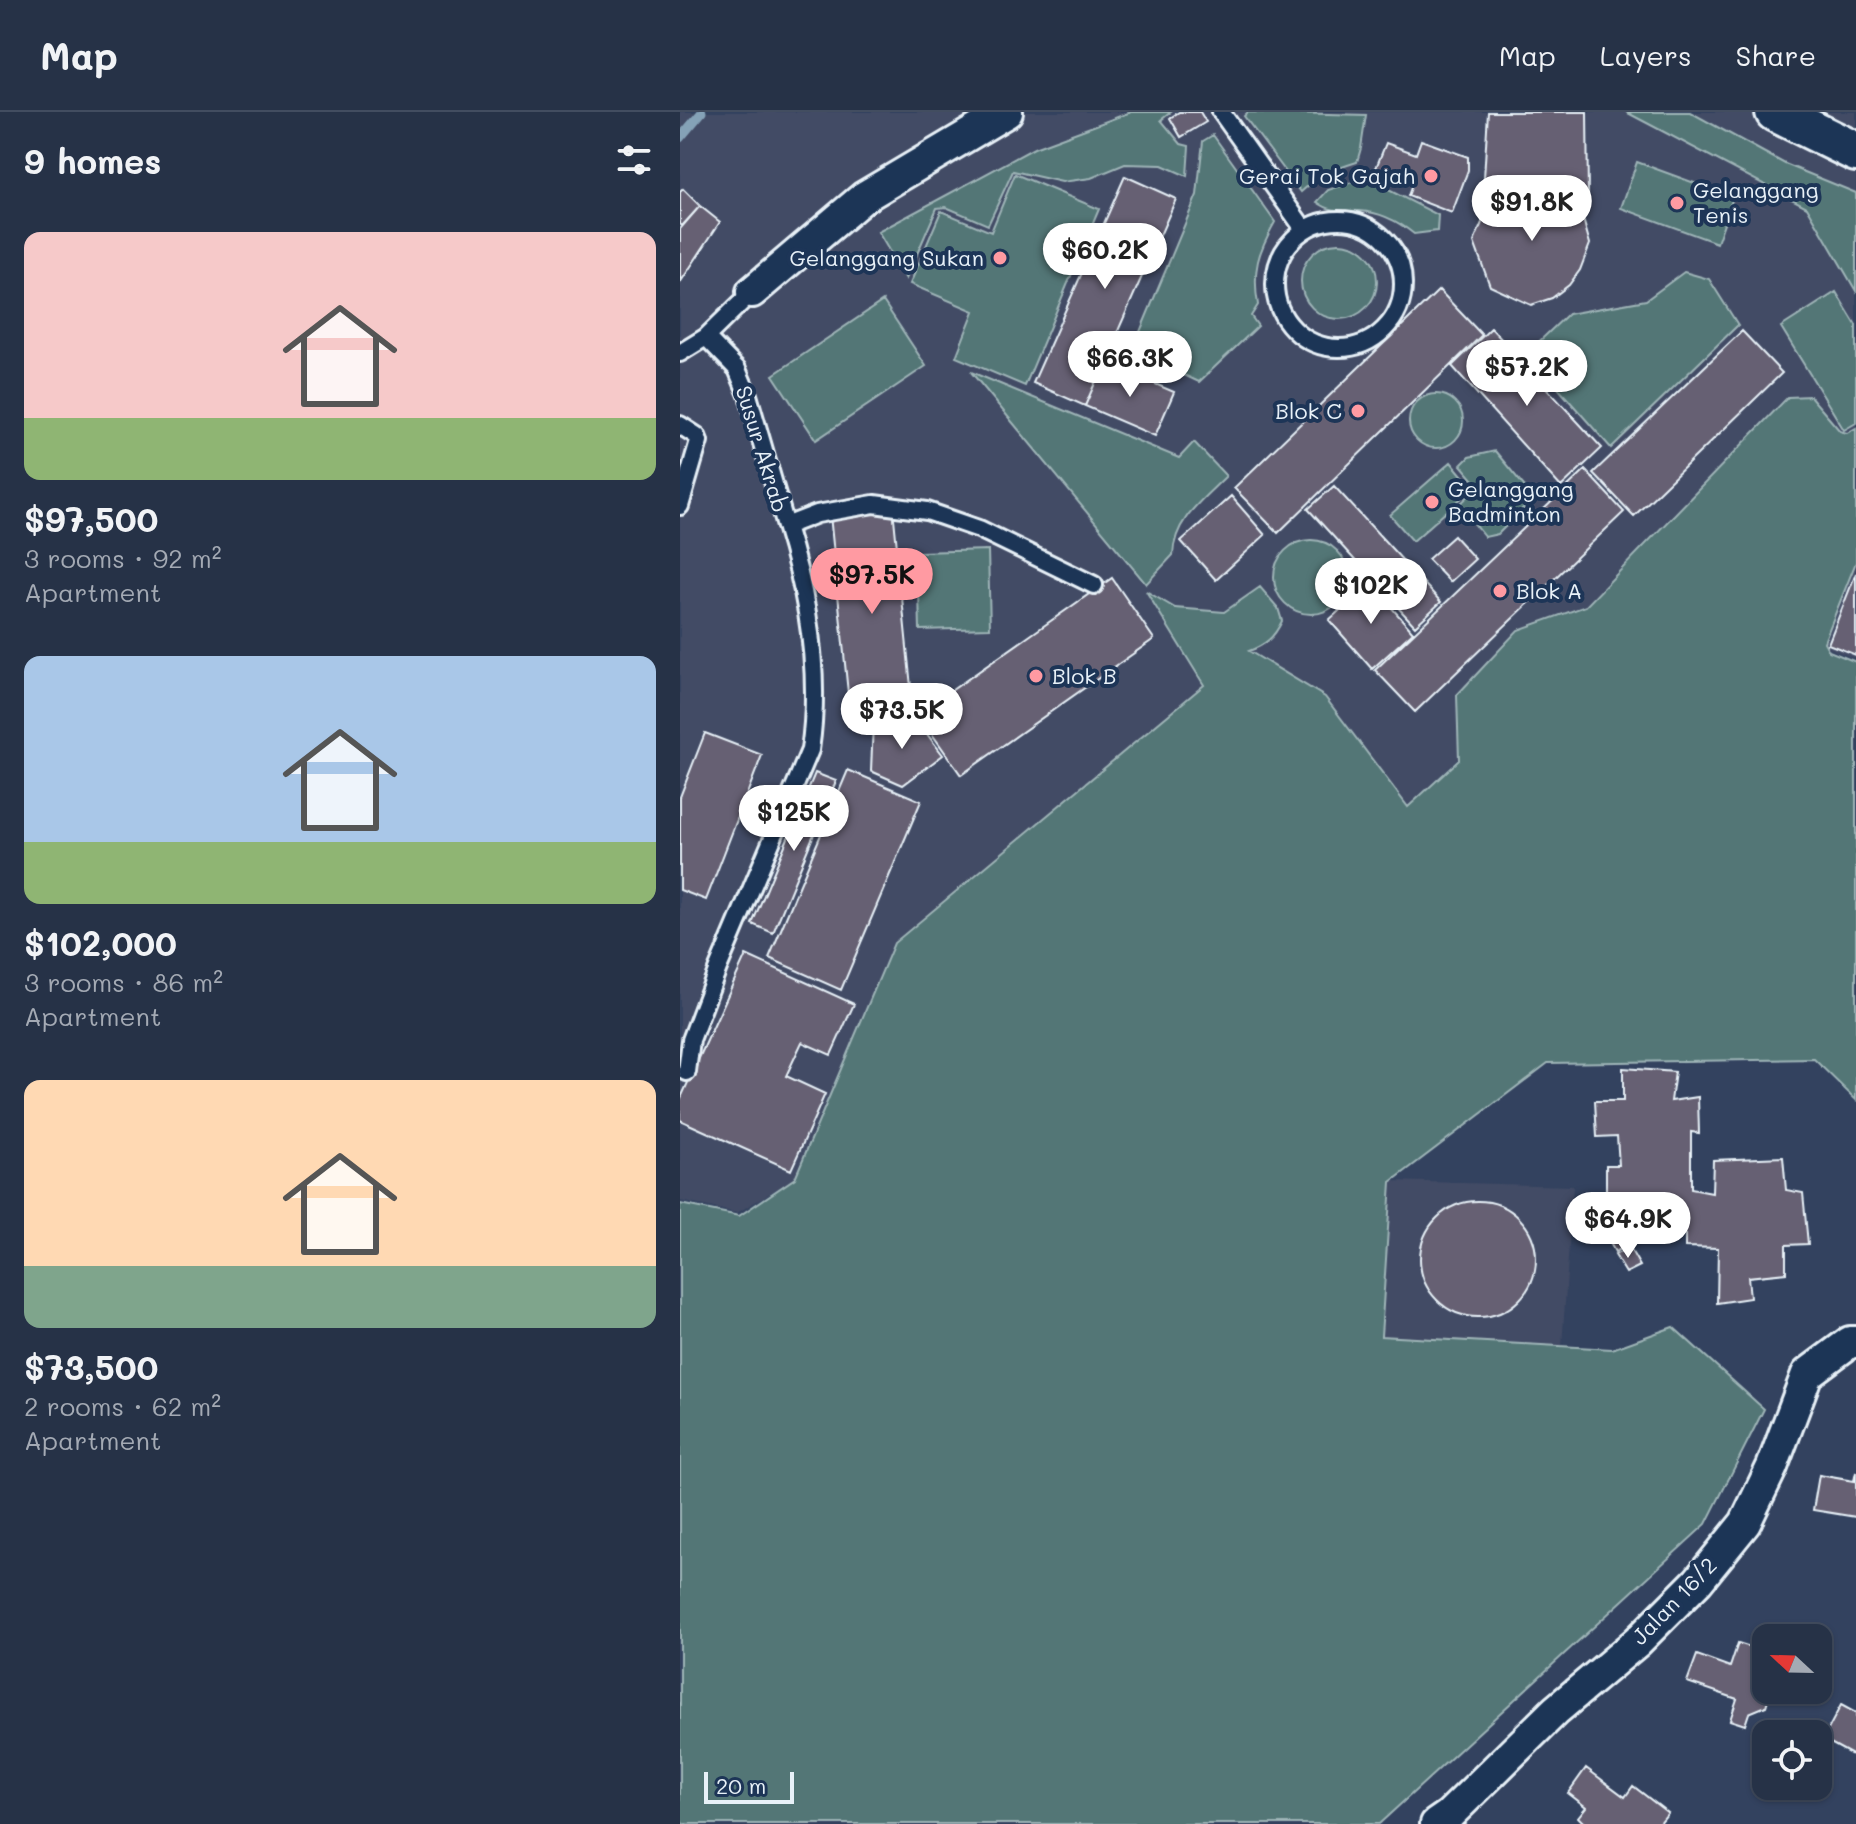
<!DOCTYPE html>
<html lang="en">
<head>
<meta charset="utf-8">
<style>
	body { margin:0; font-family:Mali,sans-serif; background:#323e52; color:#f1f3f6; height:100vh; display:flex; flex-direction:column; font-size:30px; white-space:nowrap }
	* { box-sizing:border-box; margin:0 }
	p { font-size:26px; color:#a4aab4 }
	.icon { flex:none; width:44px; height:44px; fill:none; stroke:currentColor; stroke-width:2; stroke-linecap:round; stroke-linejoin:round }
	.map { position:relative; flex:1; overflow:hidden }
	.panel { display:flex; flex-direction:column; background:#263247; width:680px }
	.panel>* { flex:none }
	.needle { width:52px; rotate:292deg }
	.tools { position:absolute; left:1072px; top:1512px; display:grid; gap:16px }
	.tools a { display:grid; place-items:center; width:80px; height:80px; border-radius:16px; background:#263247; box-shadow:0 2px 6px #0004,0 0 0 2px #424d60; font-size:40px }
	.scale { position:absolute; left:24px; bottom:20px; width:90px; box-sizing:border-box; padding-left:8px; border:4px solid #e8f1f8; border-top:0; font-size:22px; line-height:28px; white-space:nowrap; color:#e8f1f8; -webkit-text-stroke:6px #1d3557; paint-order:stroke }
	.price { position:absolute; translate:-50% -68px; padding:0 18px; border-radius:28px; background:#fff; color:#222; font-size:26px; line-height:52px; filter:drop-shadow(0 2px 4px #0008) }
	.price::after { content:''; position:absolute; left:50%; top:48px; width:24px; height:18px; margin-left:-12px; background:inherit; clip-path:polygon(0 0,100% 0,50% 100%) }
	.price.on { background:#ff9aa2; color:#111 }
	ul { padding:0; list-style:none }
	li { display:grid; align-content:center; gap:16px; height:424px; padding:0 24px }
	li span { display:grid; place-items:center; height:248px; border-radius:16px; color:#555 }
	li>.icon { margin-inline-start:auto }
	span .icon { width:144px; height:144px; fill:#fffc; stroke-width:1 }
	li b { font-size:34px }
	h2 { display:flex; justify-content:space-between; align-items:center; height:96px; padding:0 24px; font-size:34px }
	header { display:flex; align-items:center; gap:48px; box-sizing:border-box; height:112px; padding:0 40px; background:#263247; border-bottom:2px solid #424d60 }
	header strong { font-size:38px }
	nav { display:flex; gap:44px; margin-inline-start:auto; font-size:28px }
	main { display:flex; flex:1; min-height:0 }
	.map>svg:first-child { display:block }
	.built { fill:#424b65 }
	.green { fill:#537676; stroke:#9eb4b7; stroke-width:2 }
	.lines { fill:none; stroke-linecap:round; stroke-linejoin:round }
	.stream { stroke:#85a2b7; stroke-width:9 }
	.building { fill:#666173; stroke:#e8f1f8; stroke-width:2 }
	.service-casing { stroke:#e8f1f8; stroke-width:22 }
	.minor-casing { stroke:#e8f1f8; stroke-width:36 }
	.tertiary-casing { stroke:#e8f1f8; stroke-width:44 }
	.service { stroke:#1d3557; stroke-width:16 }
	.minor { stroke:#1d3557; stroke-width:30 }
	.tertiary { stroke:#1d3557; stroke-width:38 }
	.poi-dot { fill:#ff9aa2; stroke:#1d3557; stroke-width:3 }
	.labels { text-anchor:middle; stroke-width:8; stroke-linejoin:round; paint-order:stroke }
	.poi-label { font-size:22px; fill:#e8f1f8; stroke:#1d3557; text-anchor:start }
	.street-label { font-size:22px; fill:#e8f1f8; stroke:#1d3557 }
</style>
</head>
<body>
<header>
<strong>Map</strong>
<nav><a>Map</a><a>Layers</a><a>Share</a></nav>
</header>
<main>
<section class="panel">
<h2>9 homes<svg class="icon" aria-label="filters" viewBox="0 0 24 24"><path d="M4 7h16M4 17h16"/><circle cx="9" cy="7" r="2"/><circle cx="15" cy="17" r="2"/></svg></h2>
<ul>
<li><span style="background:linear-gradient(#f6c9c9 75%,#8fb573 0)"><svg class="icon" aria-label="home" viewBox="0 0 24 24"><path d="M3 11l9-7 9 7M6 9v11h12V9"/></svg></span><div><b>$97,500</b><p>3 rooms · 92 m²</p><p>Apartment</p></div></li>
<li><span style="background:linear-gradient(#a9c7e8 75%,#8fb573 0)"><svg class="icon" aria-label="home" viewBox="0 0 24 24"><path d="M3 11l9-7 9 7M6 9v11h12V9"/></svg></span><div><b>$102,000</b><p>3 rooms · 86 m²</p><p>Apartment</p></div></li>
<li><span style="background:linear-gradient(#ffd9b3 75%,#7fa58c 0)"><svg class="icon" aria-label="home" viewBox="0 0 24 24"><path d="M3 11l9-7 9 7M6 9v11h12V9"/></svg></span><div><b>$73,500</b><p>2 rooms · 62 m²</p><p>Apartment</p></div></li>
</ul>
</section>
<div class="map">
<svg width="1176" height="1712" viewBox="0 0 1176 1712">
	<rect width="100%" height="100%" fill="#33425f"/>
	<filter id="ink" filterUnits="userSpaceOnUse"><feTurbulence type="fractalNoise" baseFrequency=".0125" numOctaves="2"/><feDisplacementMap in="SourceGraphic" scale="16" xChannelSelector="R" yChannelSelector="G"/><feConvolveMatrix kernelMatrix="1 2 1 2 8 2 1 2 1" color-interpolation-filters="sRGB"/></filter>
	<g filter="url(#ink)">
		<path class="built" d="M0,0h1176v547l-209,-83 -240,232 -82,-111 -178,-105 57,93 -310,258 -99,235 -58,35 -57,-12z
			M711,1069l182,5 -11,160 -181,-9z"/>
		<path class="green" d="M451,0h40l-10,8 20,24 8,2 -2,30 -25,-11 -37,-1 -34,14 -29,4 -49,-11 -25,54 -42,-18 -9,1 -31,71 -28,-47 156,-84z
			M568,0l118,3 -5,33 -4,14c-23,7 -39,14 -56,30l-57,-76z
			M946,0h64l95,52 71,29v98l-49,-84z
			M533,23l62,87c-17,30 -23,48 -17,83l-7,11 7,10 -59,56 -67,-31 65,-156 6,-54z
			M957,50l96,35 -16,46 -96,-35z
			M335,62l84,35 -74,177 -69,-29 18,-46 -64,-27 31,-73 50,21z
			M685,66l73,37 -1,16 -23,3c-15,-12 -34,-22 -54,-23 -18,-1 -28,2 -43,-9l11,-12z
			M621 169a38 38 0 1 1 76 0a38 38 0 1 1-76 0Z
			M1004,160l25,7 29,46 -127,123 -84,-95 41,-39 78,-14z
			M1156,180l20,33v98l-12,7 -63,-103z
			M203,189l43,65 -110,74 -43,-65z
			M291,260l208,86 15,-16 32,34c-23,23 -52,44 -53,79l-27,29z
			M729 309a27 27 0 1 1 54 0a27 27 0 1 1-54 0Z
			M1130,284l30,35 7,2 9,-5v134l-32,80 5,9 27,11v438l-42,-41 -266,4 -157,119 -10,154 231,13 61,-22 91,82 -58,115 -327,300h-696l-3,-5v-615l59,12 56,-38 99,-235 310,-258 -58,-94 29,17 49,4 36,-25 18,21 4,13c-8,17 -17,24 -33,30l76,46 83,110 51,-47 -2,-65 61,-65 68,-24 202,-209z
			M815,339l39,47 -36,36 -13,3 -26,-32 20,-19 -18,-21 8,-8z
			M771,350l22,26 -60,53 -23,-26z
			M594 465a37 37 0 1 1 74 0a37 37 0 1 1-74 0Z
			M308,438l2,78 -70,2 -2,-78z"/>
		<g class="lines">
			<path class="stream" d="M0,26l22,-26"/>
		</g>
		<path class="building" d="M499,0h21l6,10 -25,15 -11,-19z
			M808,0h99l1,85 -6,21 -4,-17 -44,-19 -42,16 -9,-3z
			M741,28l47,17v13l-16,43 -44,-17 5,-14 -37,-14 10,-25 30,11z
			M445,64l51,23 -91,207 -52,-23z
			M854,70l44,19 12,43 -10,26 -11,15 -17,13 -21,7 -41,-19 -16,-44 18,-44z
			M3,77l17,17 -18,20 -2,-2v-32z
			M20,94l20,16 -40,61v-54z
			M759,178l43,45 -204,198 -44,-45z
			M811,216l111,120 -41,39 -109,-121z
			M1062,219l40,42 -148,143 -41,-43z
			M424,250l70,30 -19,44 -70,-30z
			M905,358l39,42 -209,200 -40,-42z
			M654,374l107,116 -26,24 -107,-117z
			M551,384l34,39 -49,45 -35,-39z
			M213,396l21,209 -63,6 -21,-208z
			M774,424l21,23 -25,23 -22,-23z
			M1176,461v82l-28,-11z
			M432,466l42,61 -193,136 -43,-61z
			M690,471l43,49 -41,37 -43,-49z
			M193,611l47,2 23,30 -40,30 -32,-14z
			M25,621l57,22 -56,145 -26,-10v-93z
			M168,658l73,31 -80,189 -72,-32z
			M135,661l21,8 -63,152 -21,-9z
			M66,843l108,49 -23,51 -29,-13 -16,34 39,18 -34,76 -111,-50v-20z
			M943,956l52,4 -4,29 27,-4 1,36 -8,-1v57l21,4 1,-33 70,-3 3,33 17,3 5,51 -22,1v28l-38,4 2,21 -33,5 1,-55 -33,-1v-18l-39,15 -22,-45 -18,4v-38h13l-2,-29 -20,1 -2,-36h28z
			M740 1147a58 58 0 1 1 116 0a58 58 0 1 1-116 0Z
			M935,1098l18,32 -18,10 -18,-32z
			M949,1135l11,19 -14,7 -11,-18z
			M1176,1360v45l-43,-7 6,-35 35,6z
			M1058,1531l28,9v38h5l-5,16 -17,7 -4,12 -15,-5 7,-21 -50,-17 10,-27 33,12z
			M1161,1593l15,8v44l-33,-18z
			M906,1656l39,29 8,-11 35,27 -9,11h-74l-7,-7 8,-10 -18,-14z"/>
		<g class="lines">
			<g class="service-casing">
				<path id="service" d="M541,0l83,117
					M595 172a64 64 0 1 1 128 0a64 64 0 1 1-128 0Z
					M72,180l-46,45 31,32 11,26 38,131 31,-12 57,-10 53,7 52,18 115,56
					M0,241l26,-16
					M0,313l17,11 2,5 -19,65
					M7,960l4,-32 27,-72 92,-218c11,-74 -2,-153 -24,-224"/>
			</g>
			<g class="minor-casing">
				<path id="minor" d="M72,180l112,-95 143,-85
					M756,1712l13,-9 107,-105 81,-68 61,-61 47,-58 27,-56 35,-93 43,-32h6"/>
			</g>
			<g class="tertiary-casing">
				<path id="tertiary" d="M1095,0l81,40"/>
			</g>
			<use href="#service" class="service"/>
			<use href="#minor" class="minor"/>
			<use href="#tertiary" class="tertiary"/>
		</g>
	</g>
	<g class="poi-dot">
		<circle cx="751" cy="64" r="8"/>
		<circle cx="997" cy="91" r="8"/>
		<circle cx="320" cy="146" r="8"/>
		<circle cx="678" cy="299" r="8"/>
		<circle cx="752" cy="390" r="8"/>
		<circle cx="820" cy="479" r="8"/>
		<circle cx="356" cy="564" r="8"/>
	</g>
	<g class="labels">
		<g class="poi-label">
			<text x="735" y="72" text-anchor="end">Gerai Tok Gajah</text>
			<text x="1013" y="86">Gelanggang<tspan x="1013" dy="25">Tenis</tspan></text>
			<text x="304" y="154" text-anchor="end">Gelanggang Sukan</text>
			<text x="662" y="307" text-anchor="end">Blok C</text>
			<text x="768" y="385">Gelanggang<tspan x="768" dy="25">Badminton</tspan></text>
			<text x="836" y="487">Blok A</text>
			<text x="372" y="572">Blok B</text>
		</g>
		<g class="street-label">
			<text transform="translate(82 337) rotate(73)" y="8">Susur Akrab</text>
			<text transform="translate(994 1489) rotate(-46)" y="8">Jalan 16/2</text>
		</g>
	</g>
</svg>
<div class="tools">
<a><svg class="needle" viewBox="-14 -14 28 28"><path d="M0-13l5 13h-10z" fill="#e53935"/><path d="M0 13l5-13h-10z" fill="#a4aab4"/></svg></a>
<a><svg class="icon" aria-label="locate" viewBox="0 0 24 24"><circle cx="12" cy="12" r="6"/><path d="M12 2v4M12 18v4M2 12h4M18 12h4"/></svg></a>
</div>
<div class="scale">20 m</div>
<b class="price" style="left:852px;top:131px">$91.8K</b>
<b class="price" style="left:425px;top:179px">$60.2K</b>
<b class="price" style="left:450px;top:287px">$66.3K</b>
<b class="price" style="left:847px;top:296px">$57.2K</b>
<b class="price on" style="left:192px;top:504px">$97.5K</b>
<b class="price" style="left:691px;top:514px">$102K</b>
<b class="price" style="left:222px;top:639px">$73.5K</b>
<b class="price" style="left:114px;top:741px">$125K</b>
<b class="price" style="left:948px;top:1148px">$64.9K</b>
</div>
</main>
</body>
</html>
